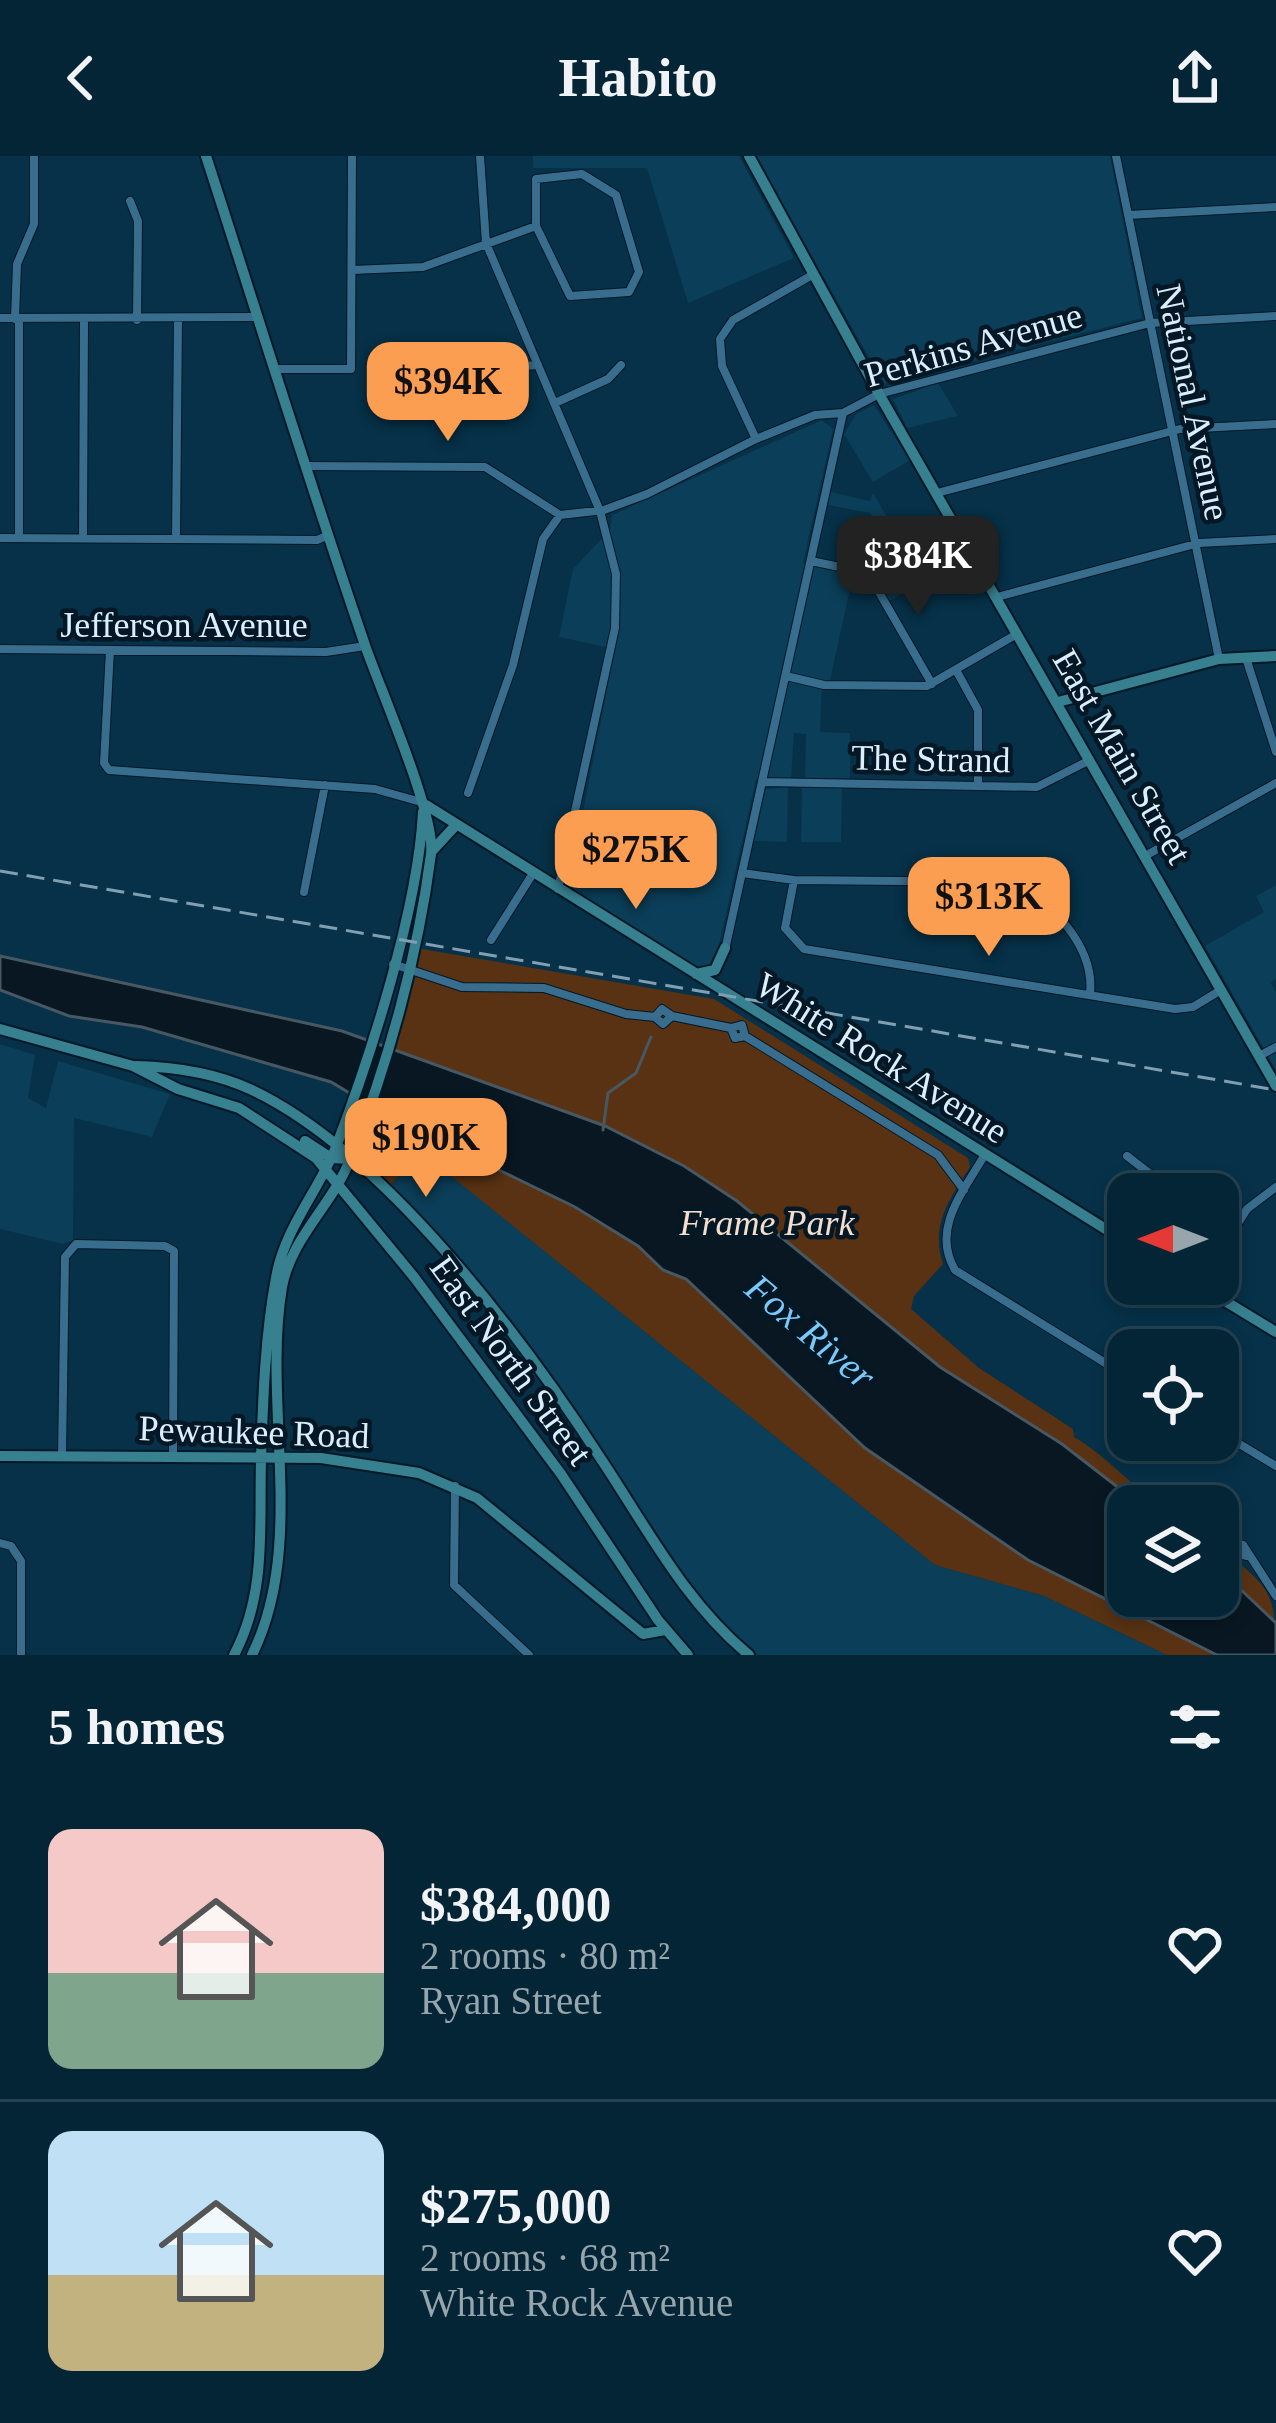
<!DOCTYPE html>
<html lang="en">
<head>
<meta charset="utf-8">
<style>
	body { margin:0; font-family:"Times New Roman",serif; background:#123142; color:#f1f3f6; height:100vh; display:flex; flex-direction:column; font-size:45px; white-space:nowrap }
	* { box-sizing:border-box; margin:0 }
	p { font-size:39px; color:#97a5ad }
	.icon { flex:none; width:66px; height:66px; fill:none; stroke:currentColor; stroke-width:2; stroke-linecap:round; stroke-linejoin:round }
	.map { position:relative; height:1499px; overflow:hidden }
	.sheet { display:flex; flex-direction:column; background:#042536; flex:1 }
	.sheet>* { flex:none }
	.needle { width:78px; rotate:270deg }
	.tools { position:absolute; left:1107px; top:1017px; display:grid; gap:24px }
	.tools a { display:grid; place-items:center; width:132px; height:132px; border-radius:24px; background:#042536; box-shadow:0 6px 18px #0003,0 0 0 3px #254251; font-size:60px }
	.price { position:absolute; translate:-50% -102px; padding:0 27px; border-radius:24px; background:#fb9e51; color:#111; font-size:39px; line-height:78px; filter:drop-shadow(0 3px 6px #0008) }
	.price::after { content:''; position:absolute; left:50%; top:72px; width:36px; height:27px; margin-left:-18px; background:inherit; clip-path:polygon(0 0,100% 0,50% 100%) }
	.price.selected { background:#222; color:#fff }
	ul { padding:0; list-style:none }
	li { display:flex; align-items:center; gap:36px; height:300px; padding:0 48px }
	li+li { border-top:3px solid #254251 }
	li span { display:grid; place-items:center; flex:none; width:336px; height:240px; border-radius:24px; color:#555 }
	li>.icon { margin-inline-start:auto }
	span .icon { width:144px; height:144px; fill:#fffc; stroke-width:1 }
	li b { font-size:51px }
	h2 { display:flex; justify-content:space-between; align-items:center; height:144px; padding:0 48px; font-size:51px }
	header { display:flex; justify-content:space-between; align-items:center; height:156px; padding:0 48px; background:#042536; font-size:54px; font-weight:800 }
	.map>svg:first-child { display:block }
	.built { fill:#0b3e58 }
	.green { fill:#583213 }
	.water { fill:#081721; stroke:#475863; stroke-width:3 }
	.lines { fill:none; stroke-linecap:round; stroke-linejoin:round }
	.stream { stroke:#475863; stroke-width:3 }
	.street-casing { stroke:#001827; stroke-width:10 }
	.secondary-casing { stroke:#001827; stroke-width:14 }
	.street { stroke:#396d8d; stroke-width:8 }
	.secondary { stroke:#378090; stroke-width:10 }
	.rail { stroke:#819fb1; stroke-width:3; stroke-dasharray:18 9; stroke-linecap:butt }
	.labels { text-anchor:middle; stroke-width:9; stroke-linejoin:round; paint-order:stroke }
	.street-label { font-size:36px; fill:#daeffe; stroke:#031824 }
	.park-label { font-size:36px; font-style:italic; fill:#f5ddcd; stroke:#031824 }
	.water-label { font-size:39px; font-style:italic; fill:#7bc9fa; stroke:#031824 }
</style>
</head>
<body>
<header><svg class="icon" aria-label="back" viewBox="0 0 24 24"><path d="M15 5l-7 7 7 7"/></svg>Habito<svg class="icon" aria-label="share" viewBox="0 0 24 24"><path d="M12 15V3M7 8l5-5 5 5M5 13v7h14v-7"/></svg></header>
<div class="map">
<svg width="1276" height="1499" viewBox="0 0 1276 1499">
	<rect width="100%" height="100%" fill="#063148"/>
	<path class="built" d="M533,0h206l55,102 -106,45 -41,-135h-114z
		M755,0h355l32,162 -258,66z
		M938,227l20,33 -51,12 -14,-29z
		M874,249l36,55 -37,22 -29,-48 12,-20z
		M822,264l11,9 -30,134 50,12 -23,106h-8l-2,51 30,1v46l-45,-1 1,-44 -12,-1 -3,45 -35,1 -41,184 -14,6 -133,-81 47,-239 -56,-12 14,-68 37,-39 2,-15z
		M831,336l39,9 3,-8 51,88 -36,21 -14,-27 23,-15 -27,-47 -42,-8z
		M788,631l-1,55 -33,-1 12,-52z
		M802,632h40l-1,54h-40z
		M1276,729v94l-5,4 5,9v78l-71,-124 59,-34 -8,-16z
		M0,888l35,11 -7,43 18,10 12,-47 112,33 -18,43 -78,-19 -1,122 -10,4 -63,-15z
		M420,995l515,414 109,31 123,59h-412l-58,-57 -125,-189 -115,-153 -67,-71z"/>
	<path class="green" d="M416,792l298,51 254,159 2,9c-20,31 -40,58 -27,97l-29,32 -3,13 68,59 94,61 1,8c34,20 56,48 88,69h-34v90h90v-54c45,48 58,36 58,113h-109l-123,-59 -109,-31 -514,-413 -31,33 -29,-26 -1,-12z"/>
	<path class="water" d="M0,800l342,75 263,95 79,40 53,35 203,166 122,77 80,62h-14v90h90v-28l58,55v32h-59l-189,-95 -163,-112 -179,-169 -23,-9 -25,-24 -63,-39 -189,-92 -55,-33 -189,-55 -73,-11 -69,-26z"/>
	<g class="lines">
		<path class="stream" d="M603,974l5,-37 28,-20 15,-36"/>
		<g class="street-casing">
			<path id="street" d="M480,0l6,87 114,268 16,63 -1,54 -57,261
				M1116,0l103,503
				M582,18l34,21 23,77 -10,20 -59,4 -34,-70v-47z
				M130,45l8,20 -1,99
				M1128,59l148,-8
				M352,114l71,-3 113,-41
				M0,162l257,-1
				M15,163l2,-55 17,-40v-68
				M275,213h76l1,-213
				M487,213l51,-4
				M555,247l53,-24 13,-14
				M756,283l-34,-73 -2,-27 13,-19 81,-46
				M306,310l179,1 75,48
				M937,337l243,-64 96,-5
				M560,359l44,-5 43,-16 109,-55 59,-24 28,-2 36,-19 271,-71 126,-7
				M19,381v-218
				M0,382l317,2 12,-5
				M83,382l1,-219
				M176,382l2,-218
				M811,405l57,12 84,-50
				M868,417l64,111
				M997,441l202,-54 77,-4
				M0,493l326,3 39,-6
				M110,494l-6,113 5,7 266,19 46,13
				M1246,502l30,94
				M956,514l22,40v76
				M786,520l38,9 103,1 90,-52
				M763,626l274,5 53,-27
				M468,637l45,-128 30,-126 17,-24
				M1145,700l131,-73
				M742,717l52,7 213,2c44,16 88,65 83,112
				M794,724l-9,48 19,21 371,60 18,-2 28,-17
				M304,736l21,-107
				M491,784l41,-65
				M725,794l118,-537
				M393,808l69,23 82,1 82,26 29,3 8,7 9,-8 -10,-7 -7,8
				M672,860l59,12
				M745,880l-3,-11 -11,3 4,10 10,-2 193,119 26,35
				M1259,900l17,-9
				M984,1000c-21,36 -53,73 -29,114l173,107
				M1127,1000l31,24 -1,14
				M1218,1099l29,-46 29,-22
				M1218,1275l58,35
				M62,1300l3,-199 11,-13 89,2 9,5 -1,206
				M455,1330l-1,99 75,70
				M0,1387l11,3 10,15v94
				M1247,1400l-16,-4v-10l12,3 33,51"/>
		</g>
		<g class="secondary-casing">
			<path id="secondary" d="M206,0c53,164 104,329 160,492 15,43 70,168 65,206 -13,102 -43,210 -81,306 -18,45 -59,78 -68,127 -20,119 25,257 -30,368
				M749,0l130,238 397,692
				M1058,546l161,-43 57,-3
				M426,649l702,438
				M432,695l23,-25
				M696,818l19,-4 10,-22
				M0,873l133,37 45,23 61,19 77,50 98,119 147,197 97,146 30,35
				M136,910c39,1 80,7 116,24 131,62 270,247 349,369 46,69 83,142 148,196
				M305,985l26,17 19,1
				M1197,1128l79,48
				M0,1300l321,2 98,15 58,25 166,136 22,-4
				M234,1499c33,-62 25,-128 27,-196 2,-59 4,-123 15,-181 8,-49 42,-86 60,-131 35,-92 82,-238 87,-335"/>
		</g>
		<use href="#street" class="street"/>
		<use href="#secondary" class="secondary"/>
		<path class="rail" d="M0,715l1276,219"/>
	</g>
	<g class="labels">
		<g class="street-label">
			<text transform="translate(973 188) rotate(-16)" y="13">Perkins Avenue</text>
			<text transform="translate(1194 246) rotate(78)" y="13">National Avenue</text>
			<text x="184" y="481">Jefferson Avenue</text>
			<text transform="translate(1123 600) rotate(60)" y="13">East Main Street</text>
			<text transform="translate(931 602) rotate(1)" y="13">The Strand</text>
			<text transform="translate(882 901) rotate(32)" y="13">White Rock Avenue</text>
			<text transform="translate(512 1204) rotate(54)" y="13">East North Street</text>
			<text transform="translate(254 1275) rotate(2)" y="13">Pewaukee Road</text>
		</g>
		<g class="park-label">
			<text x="767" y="1079">Frame Park</text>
		</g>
		<g class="water-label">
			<text transform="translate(811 1175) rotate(40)" y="14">Fox River</text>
		</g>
	</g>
</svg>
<div class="tools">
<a><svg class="needle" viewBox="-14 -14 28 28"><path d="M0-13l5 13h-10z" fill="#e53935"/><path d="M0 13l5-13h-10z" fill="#97a5ad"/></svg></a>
<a><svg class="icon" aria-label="locate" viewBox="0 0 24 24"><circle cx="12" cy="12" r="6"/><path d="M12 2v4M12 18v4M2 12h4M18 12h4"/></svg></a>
<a><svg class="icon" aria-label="layers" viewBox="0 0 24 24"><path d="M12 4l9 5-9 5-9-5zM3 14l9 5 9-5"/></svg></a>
</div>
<b class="price" style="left:448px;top:288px">$394K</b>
<b class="price selected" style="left:918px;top:462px">$384K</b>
<b class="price" style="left:636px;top:756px">$275K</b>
<b class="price" style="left:989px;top:803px">$313K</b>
<b class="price" style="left:426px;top:1044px">$190K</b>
</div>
<section class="sheet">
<h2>5 homes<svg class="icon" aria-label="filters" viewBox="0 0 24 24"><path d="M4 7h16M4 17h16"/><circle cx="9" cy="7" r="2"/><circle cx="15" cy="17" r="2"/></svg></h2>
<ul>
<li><span style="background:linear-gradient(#f6c9c9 60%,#7fa58c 0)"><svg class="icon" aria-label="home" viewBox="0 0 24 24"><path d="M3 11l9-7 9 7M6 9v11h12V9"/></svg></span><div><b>$384,000</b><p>2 rooms · 80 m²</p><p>Ryan Street</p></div><svg class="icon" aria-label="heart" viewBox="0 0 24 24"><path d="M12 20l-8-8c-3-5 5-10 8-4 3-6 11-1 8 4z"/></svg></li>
<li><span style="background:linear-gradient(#bfe0f5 60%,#c2b280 0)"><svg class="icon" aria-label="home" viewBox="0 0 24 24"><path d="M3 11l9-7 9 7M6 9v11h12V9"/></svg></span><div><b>$275,000</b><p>2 rooms · 68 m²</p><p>White Rock Avenue</p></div><svg class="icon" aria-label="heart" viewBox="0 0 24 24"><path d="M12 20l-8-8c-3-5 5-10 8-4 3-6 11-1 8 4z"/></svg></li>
</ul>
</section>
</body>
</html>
